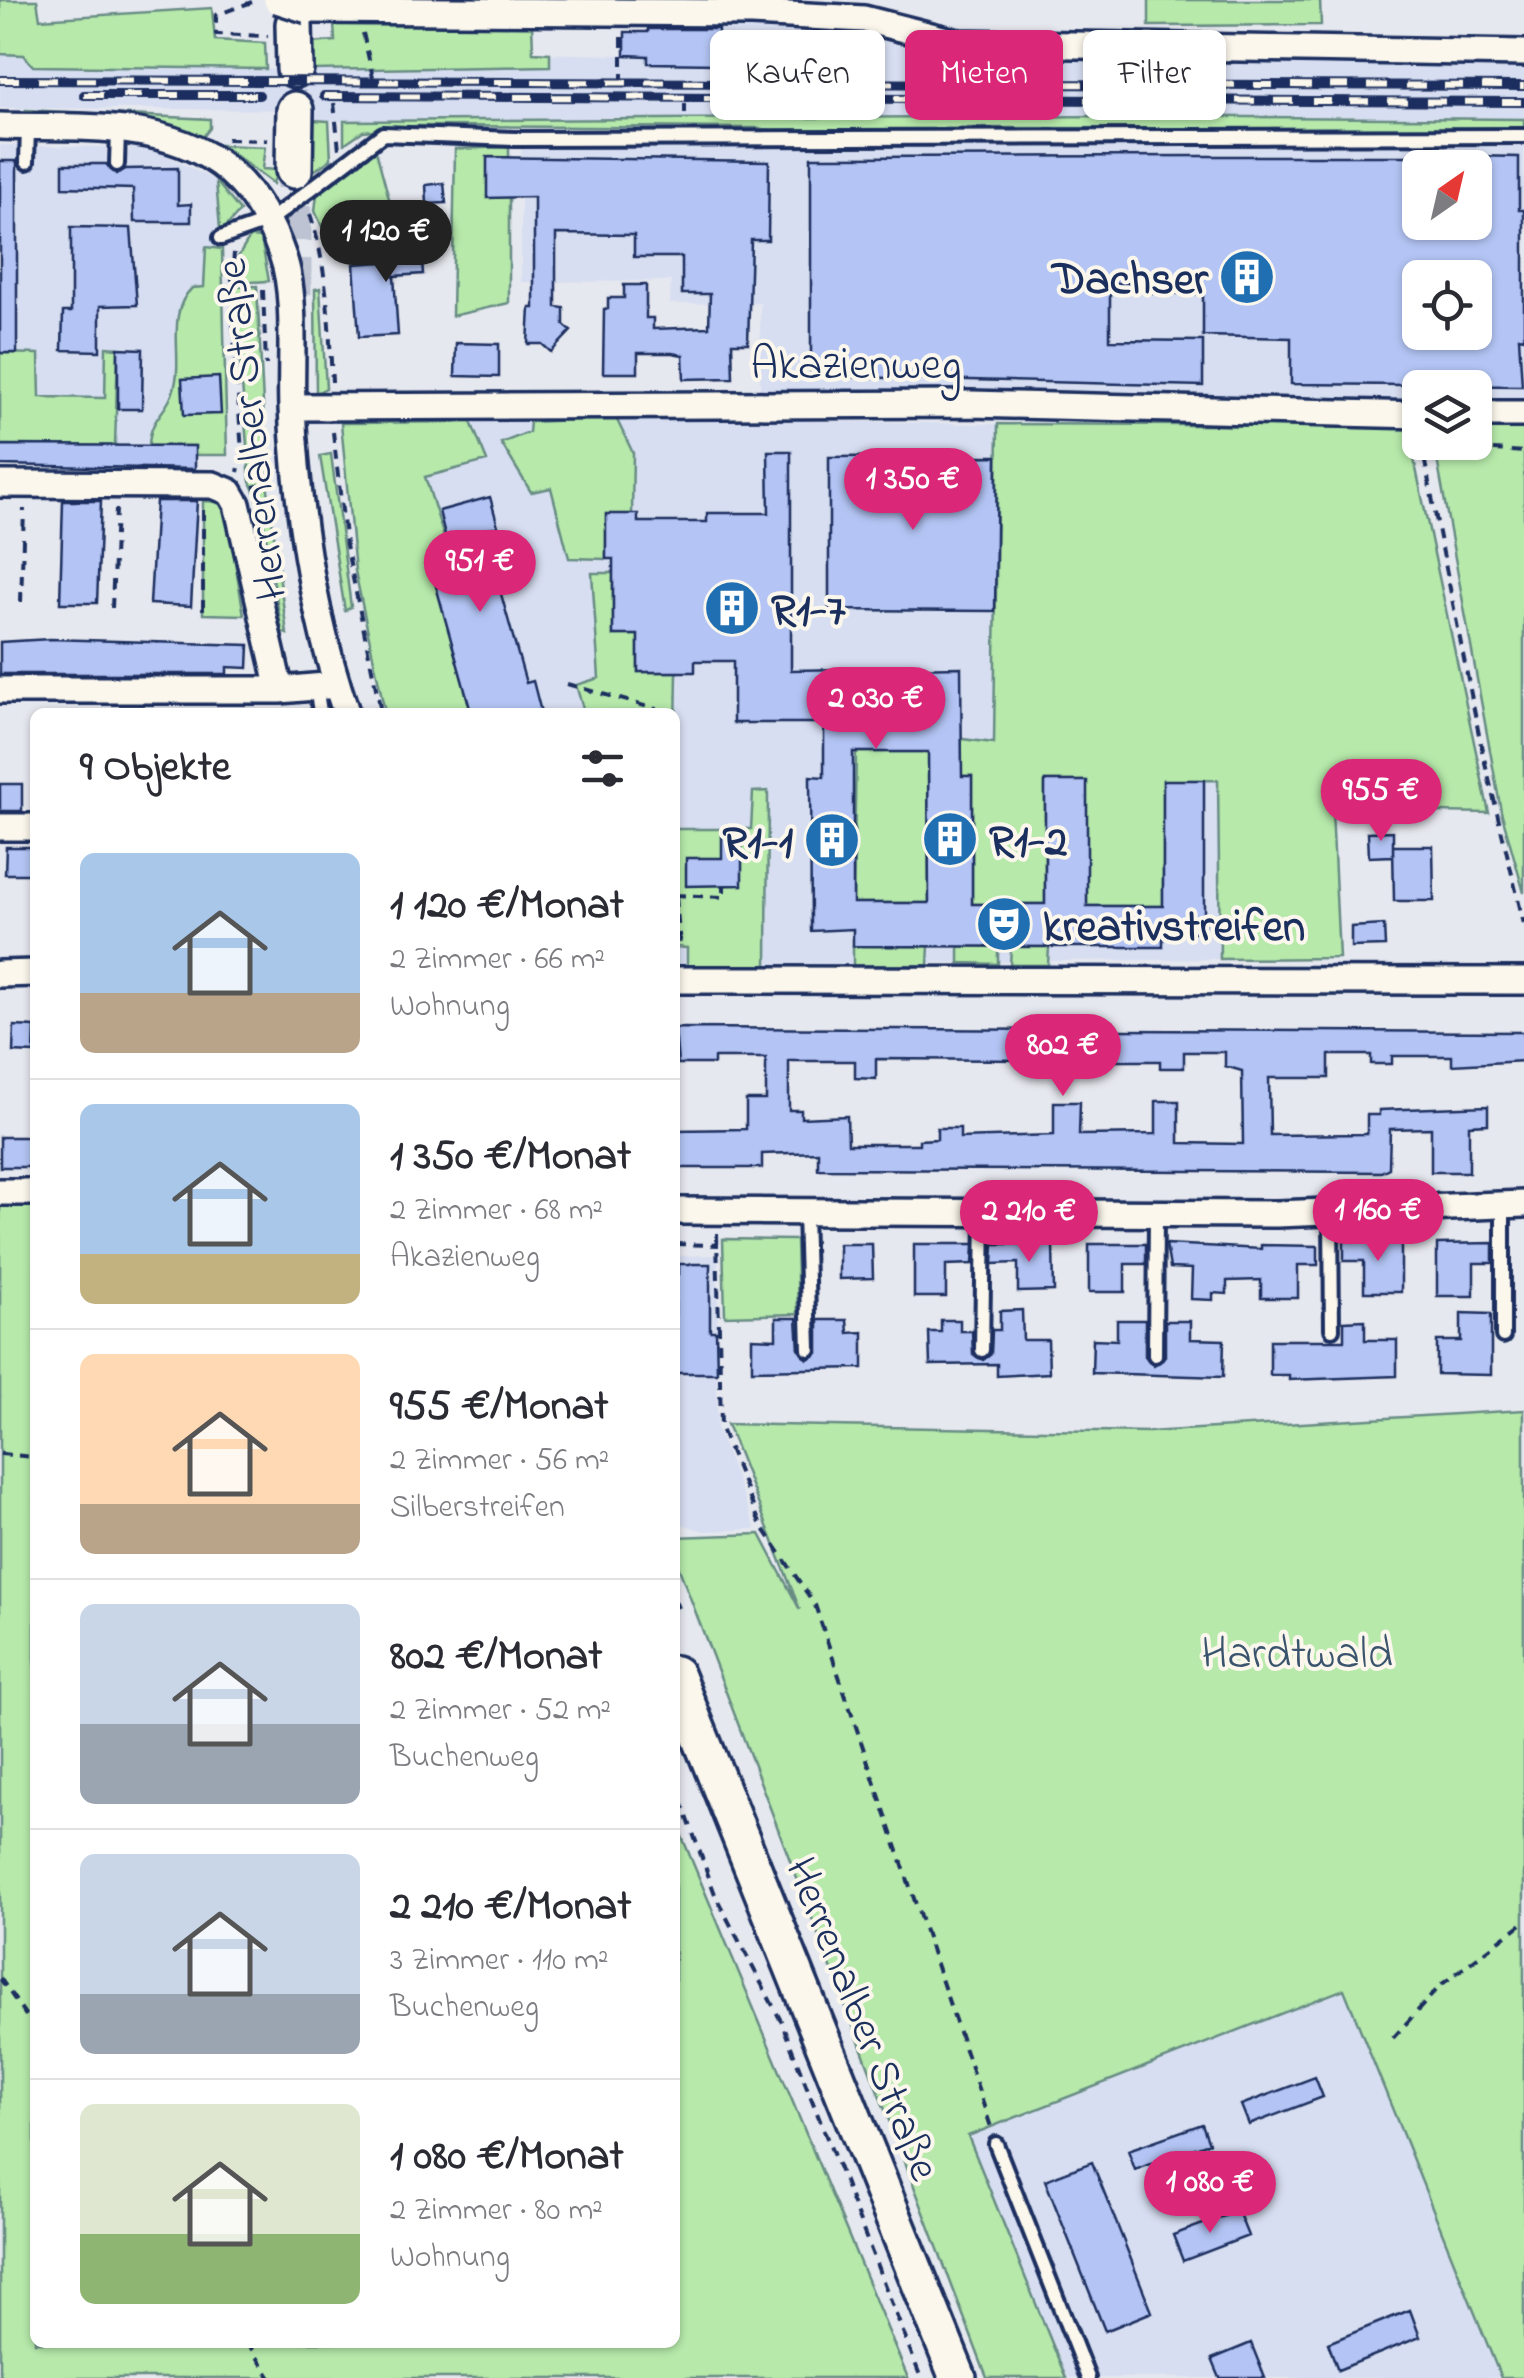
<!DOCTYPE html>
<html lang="de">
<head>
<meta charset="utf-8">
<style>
	body { margin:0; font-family:"Indie Flower",sans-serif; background:#f2f2f3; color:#2b2b33; height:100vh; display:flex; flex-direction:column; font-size:38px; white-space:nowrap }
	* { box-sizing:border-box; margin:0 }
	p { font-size:32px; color:#7c7c81 }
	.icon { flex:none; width:55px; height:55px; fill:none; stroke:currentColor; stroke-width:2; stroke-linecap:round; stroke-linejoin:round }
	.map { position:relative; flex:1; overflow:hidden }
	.sheet { position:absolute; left:30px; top:708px; width:650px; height:1640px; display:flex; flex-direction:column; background:#fff; border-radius:15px; box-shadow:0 2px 8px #0004 }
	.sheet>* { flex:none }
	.guide { position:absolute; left:710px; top:30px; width:662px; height:90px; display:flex; gap:20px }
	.needle { width:65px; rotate:34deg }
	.controls { position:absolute; left:1402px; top:150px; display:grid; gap:20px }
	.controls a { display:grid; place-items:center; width:90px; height:90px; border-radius:15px; background:#fff; box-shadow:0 2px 8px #0004; font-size:50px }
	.price { position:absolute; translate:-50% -85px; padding:0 22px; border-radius:35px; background:#db2777; color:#fff; font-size:32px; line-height:65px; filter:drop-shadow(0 2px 5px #0008) }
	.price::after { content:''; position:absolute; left:50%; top:60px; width:30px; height:22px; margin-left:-15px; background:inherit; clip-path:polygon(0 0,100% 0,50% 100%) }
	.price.on { background:#222; color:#fff }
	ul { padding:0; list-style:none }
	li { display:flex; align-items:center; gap:30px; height:250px; padding:0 50px }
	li+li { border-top:2px solid #e1e1e2 }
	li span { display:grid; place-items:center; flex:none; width:280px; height:200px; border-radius:15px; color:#555 }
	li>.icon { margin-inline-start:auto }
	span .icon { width:120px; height:120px; fill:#fffc; stroke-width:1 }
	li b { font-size:42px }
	h2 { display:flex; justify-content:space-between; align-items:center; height:120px; padding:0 50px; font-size:42px }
	.chip { padding:0 35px; border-radius:15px; background:#fff; box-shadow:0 2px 8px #0004; font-size:35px; line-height:90px }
	.chip.on { background:#db2777; color:#fff }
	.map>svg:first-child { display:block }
	.built { fill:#d7def1; fill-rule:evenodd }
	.green { fill:#b6e9aa; stroke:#688c84; stroke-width:2.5 }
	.building { fill:#b4c5f5; stroke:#1b2f5e; stroke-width:2.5; fill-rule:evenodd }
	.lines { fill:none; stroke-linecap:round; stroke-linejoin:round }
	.secondary-tunnel { stroke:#bdc3d2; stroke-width:35; stroke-dasharray:35 18; stroke-linecap:butt }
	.lane-casing { stroke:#1b2f5e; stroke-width:20 }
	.street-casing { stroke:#1b2f5e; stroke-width:32 }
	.secondary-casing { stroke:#1b2f5e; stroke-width:42 }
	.path { stroke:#1b2f5e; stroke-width:4; stroke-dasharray:10 8; stroke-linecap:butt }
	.lane { stroke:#fbf7ec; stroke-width:12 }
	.street { stroke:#fbf7ec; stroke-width:25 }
	.secondary { stroke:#fbf7ec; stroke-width:35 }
	.rail-casing { stroke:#1b2f5e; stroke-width:10 }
	.rail { stroke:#fbf7ec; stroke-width:6; stroke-dasharray:19; stroke-linecap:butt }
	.street-bridge-casing { stroke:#1b2f5e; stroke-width:32; stroke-linecap:butt }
	.street-bridge { stroke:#fbf7ec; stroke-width:25 }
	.labels { text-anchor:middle; stroke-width:8; stroke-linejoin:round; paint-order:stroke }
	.poi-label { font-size:45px; font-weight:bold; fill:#1b2f5e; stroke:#fbf7ec; text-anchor:start }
	.street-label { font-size:45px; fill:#1b2f5e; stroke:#fbf7ec }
	.park-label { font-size:45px; fill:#3a546d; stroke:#fbf7ec }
</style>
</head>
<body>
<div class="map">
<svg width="1524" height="2378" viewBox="0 0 1524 2378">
	<rect width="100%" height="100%" fill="#e6e8ef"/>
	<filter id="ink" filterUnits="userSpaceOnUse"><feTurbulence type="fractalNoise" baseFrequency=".01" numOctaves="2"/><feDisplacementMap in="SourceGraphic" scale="20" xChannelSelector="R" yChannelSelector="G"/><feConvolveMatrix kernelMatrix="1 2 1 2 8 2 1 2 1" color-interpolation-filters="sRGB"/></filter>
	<g filter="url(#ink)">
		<path class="built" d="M648,20l154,7 62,8 69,20 591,12v52l-417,-3 -763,5 -33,-1 -1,-10 -310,-2v-54l25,1 9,11 277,4v-27l24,-2 -1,-17 198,-2 1,31 91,2 1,-23h23z
			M1524,136v265h-49v-13h-55v14l-660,3v-102l-90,1 1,-23 -150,1v-134l259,-9zM1420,168h55v54h-55zM1420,278h55v54h-55z
			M0,145l106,2 1,17 16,-1 8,-16 27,4 58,30 8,106 3,168h-227z
			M616,418l382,6 -4,320 224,13 2,202 -545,7v-254h-290l-30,-141 -14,-148z
			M718,1255l-1,174 39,100 -52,2 -29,-9v-266z
			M1344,1989l157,389h-435l-98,-242z"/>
		<path class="green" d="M0,0h37l3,19 172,-11 3,32 50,3 1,26 -233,-3 -9,-11 -24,-1z
			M1149,0h171l1,25 -172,1z
			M532,22l1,30 17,1v13l-238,4 -1,-27 24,-2 -1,-17z
			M26,110l184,9v9l-11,14 -172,-24z
			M1107,116l417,3v10l-556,-1 -16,8h-148l-47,-8 -341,-2 -53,5 -19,13v-23z
			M312,120l17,1 2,38 -20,14z
			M221,145l44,2 -3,22 15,1 -4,14z
			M375,147l25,92 -70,5 -15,-33 2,-17z
			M509,147v156l-57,13 3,-167z
			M216,181l24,30 -15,17 -5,1z
			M250,237l11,1 8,43 -34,2 3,-26z
			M206,247l16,2 5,206h-32l-1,-9h-45c1,-30 18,-32 25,-57 10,-33 -9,-75 18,-101l12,-1z
			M257,286l10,196 20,152 -5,-2 -21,-125 -11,-25 -16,-195z
			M320,288l6,100 -10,5 -1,-104z
			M106,347l12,1 -3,98 -115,-1v-92l39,1 1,43 65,1z
			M616,418l17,35 -1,61 -26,1v44l-37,-1 -18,-70 -20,4 -30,-49 28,-11 1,-10z
			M471,422l16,39 -62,16 27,85 -20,7 39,143h-86l-30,-141 -14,-148z
			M1524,423v470l-23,-82 -64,-352 24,1 -2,-17 16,-1v-17z
			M998,424l409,2 82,387 -157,-3 7,148 -119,1 -2,-179 -55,1v125h-76l-1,-125h-41v123h-73v-128h-44l1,127h-76l3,-151h105l1,-13 32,4z
			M331,454l20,153 -6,4 -25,-155z
			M203,501l22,1 19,113 -41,-1z
			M592,573h21v62h25v37h39l-1,60 -1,-20h-91l-8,-27 23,-7z
			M768,791l-1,176 -80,-1v-18l-12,-1 1,-118h75l2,-37z
			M853,946h76l-1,19 -75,1z
			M959,946l39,1v17l-39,-1z
			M1011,947h38l-1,18h-38z
			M0,1201h35v1141h640v-522l233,558h-908z
			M723,1239l73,1 2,74 -73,2z
			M1524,1410v968h-23l-157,-389 -376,147 98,242h-79l-312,-820v-21l85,-3 40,76 -73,-186 421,8z"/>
		<path class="building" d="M648,29h70l-1,35 -69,-1v-7l-23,-1v-23h23z
			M1203,156h217v66h55v-66l44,1v53h5v128l-5,-1 3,49 -231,-2v-46l-88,-2v-42l-56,-1v-10h-37v57l93,1v45l-392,-10v-219zM1420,278h55v54h-55z
			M487,157l282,4 -1,79h-17l-3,103h-16l1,35 -49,1 -1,-24 -11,-2h-34v20h-35l1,-64h4v-11h16v-13h22v33h7v11l56,-2 1,-33h-28v-37h-48v-22l-78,-1v73l8,1v17l7,6 -20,21 -9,-8h-14l2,-36h4v-111l-47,1z
			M0,161h17v192h-17z
			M63,164h43l10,10 10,-5 52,-1v37l13,-1v18h-57l-1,-33 -70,-2z
			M444,183l2,20 -19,1 -1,-19z
			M71,227l60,1 6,77 -37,1v45l-38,-1 1,-38h8z
			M426,237l2,21 -6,1 1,15 -29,2 4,59 -39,2 -5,-73 28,-2 -1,-22z
			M456,343l43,1v33l-44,-1z
			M118,348l25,1 -1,60h-24z
			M219,377l2,37 -37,1 -2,-36z
			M0,445l195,1v23l-195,-4z
			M768,451h23v219l170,-3 1,109h10v128h73v-123h42v125h76v-126h41v152h-41v15h-76l-234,-1v-17l-42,2 -1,-155 14,1v-54h-91v-62h-38v11h-57v-37h-25v-76h-7v-45h32v8h69v-9h62zM853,752h75l1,151h-76z
			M997,456l-2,155 -166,-1v-153z
			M490,497l8,29 -15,4 43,153 7,-2 8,31h-70l-40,-144 21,-6 -13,-51z
			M63,501h38l-4,102h-37z
			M156,501h41l-6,105 -41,-2z
			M50,639l199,6 -1,23 -21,-1v7h-227v-32z
			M0,784h22v27h-22z
			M1393,831v25l-24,1 -1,-25z
			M742,835v50l-56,1v-28h36v-22z
			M1393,846h40l1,55h-40z
			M6,847h29v27h-30z
			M1384,925l1,21 -34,1v-20z
			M14,1026l21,1 -1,26 -21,-1z
			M675,1028l849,4v29l-72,4v-9h-60v8h-21v-9h-42v23h-60l1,57 97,-1v-19h12v-5l109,-4v18l-19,1v47h-38v-44l-41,1 -1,39 -8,4 -563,-3v-17l-56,2v14h-87v-38l71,-1v-29h20v-42h-52v6h-36zM1184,1052h41v14l17,5 1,73 -64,-1v-42h-23v33l-77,1 1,-33h-26v33l-94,3v-10h-23v11l-18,1v4h-71l-1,-28 -46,2v-8h-12v-49h66v17l21,1v-20l159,1 -1,8 19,1 27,-1v-7h80v7h24z
			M0,1137h35v30h-35z
			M1344,1241h57v51h-37v-31h-20z
			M1493,1243v20h-19v33h-37v-52z
			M839,1244h33l1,34 -34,1z
			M914,1244h60l-1,20 -27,1v32h-32z
			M994,1244h59l1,47 -36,1v-29l-25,1z
			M1089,1244h57v20h-21v28h-36z
			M1166,1244l95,5v-4l57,1v19h-20v33h-37v-18l-34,1v13l-14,-1v7l-22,-1 1,-30 -22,-1z
			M679,1264h31v67h6l1,42h-42v-99h4z
			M1022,1310l1,30h25l1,33 -52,3v-12l-67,1 -1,-33h12v-12h19v11h12l1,23 10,6 8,-6 1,-24h8v-19z
			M1461,1313l30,1v61l-54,-1v-33h24z
			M776,1318h21l2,32 9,9 10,-6v-33h29l1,13 15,-1v36l-111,2v-32l24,1z
			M1117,1320h28v36l9,9 11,-9v-35h25v18l34,1 -1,37 -131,-4 1,-34 24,1z
			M1365,1320v20h32v36l-108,4v-5h-19v-35h74v-19z
			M1315,2077l8,20 -74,28 -8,-20z
			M1202,2124l7,19 -74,27 -7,-20z
			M1092,2162l60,150 -47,19 -60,-151z
			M1238,2211l10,25 -65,25 -10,-26z
			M1410,2310l10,27 -82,33 -10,-27z
			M1251,2343l14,35h-45l-8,-19z"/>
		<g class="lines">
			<path class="secondary-tunnel" d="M294,294v-124"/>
			<g class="lane-casing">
				<path id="lane" d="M27,162l1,-35
					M117,164l1,-34
					M221,238l48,-17 114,-87 131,5 1010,-3
					M316,686l4,26
					M805,1213l4,136
					M1331,1213l1,116
					M1503,1336v-131
					M982,1350l2,-135
					M1155,1355l1,-141
					M996,2144l92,234"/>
			</g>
			<g class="street-casing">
				<path id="street" d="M308,10l443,3 113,6 95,24 565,10
					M0,126c67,2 148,-6 208,30 37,22 61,60 75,101 14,39 7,107 9,151 5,101 21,208 54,304
					M292,407l679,-3 449,11
					M1475,414h49
					M0,484l213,1 17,7 7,12 43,186
					M0,690h280l56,-5
					M0,827h35
					M0,974l35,-1
					M675,980l849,1
					M0,1192h35
					M675,1211l602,3 247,-10"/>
			</g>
			<g class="secondary-casing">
				<path id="secondary" d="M294,24l1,45
					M294,170l1,-60
					M675,1674l283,704"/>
			</g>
			<path class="path" d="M252,2l-36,13v19l52,2
				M363,33l10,44
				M622,37v41
				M334,103l5,46
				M685,104v18
				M227,139l40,1
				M310,214c18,54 19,111 22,168
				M234,253l-3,40 11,160 -4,19
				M263,290l3,75
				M333,432l13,113 35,167
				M1421,442l61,308 42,174
				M1421,445l103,7
				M253,487l20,-4
				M203,510v104
				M21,602l3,-93
				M112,608l4,-99
				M567,684l99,28
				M675,715l1,1
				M675,895l49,2v-12
				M676,897l4,50
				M717,1233l4,196 39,94 55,82 177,525
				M675,1244l44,1
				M0,1454l35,3
				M675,1601l3,7
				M675,1783l41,114 65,124 140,357
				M0,1978l35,51
				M1393,2038l48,-53 83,-63
				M247,2342l24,36"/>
			<use href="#lane" class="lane"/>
			<use href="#street" class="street"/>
			<use href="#secondary" class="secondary"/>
			<g class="rail-casing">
				<path id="rail" d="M0,80l1524,6
					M84,95h175
					M324,96l1200,6"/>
			</g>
			<use href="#rail" class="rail"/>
			<g class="street-bridge-casing">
				<path id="street-bridge" d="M277,0l31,10"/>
			</g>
			<use href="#street-bridge" class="street-bridge"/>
		</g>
	</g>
	<defs>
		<g id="building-disc" transform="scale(2.875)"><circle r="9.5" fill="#1f6fb2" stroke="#fbf7ec"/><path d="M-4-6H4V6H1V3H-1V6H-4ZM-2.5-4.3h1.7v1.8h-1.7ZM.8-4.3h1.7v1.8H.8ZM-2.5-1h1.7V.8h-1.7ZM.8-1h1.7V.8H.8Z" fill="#fff"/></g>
		<g id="theatre-disc" transform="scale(2.875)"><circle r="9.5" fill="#1f6fb2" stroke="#fbf7ec"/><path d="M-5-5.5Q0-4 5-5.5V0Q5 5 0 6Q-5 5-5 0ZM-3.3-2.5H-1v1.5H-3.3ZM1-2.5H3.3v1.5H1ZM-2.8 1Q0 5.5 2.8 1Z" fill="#fff"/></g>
	</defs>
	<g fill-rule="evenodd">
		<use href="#building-disc" x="1247" y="277"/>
		<use href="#building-disc" x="732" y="608"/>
		<use href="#building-disc" x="950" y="839"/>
		<use href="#building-disc" x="832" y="840"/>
		<use href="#theatre-disc" x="1004" y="924"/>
	</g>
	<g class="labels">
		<g class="poi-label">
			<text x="1208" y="293" text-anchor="end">Dachser</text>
			<text x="771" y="624">R1-7</text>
			<text x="989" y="855">R1-2</text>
			<text x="793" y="856" text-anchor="end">R1-1</text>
			<text x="1043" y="940">kreativstreifen</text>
		</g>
		<g class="street-label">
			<text x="856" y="378">Akazienweg</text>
			<text transform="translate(249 430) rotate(-97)" y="16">Herrenalber Straße</text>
			<text transform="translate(865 2018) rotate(68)" y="16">Herrenalber Straße</text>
		</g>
		<g class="park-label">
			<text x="1297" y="1667">Hardtwald</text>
		</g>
	</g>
</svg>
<div class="controls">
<a><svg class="needle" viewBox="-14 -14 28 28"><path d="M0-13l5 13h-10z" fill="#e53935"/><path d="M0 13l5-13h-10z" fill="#7c7c81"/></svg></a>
<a><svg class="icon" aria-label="locate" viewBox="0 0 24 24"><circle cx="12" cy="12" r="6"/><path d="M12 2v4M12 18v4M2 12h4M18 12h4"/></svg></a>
<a><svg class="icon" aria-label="layers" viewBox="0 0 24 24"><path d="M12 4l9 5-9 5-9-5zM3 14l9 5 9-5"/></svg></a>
</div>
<b class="price on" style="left:386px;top:285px">1 120 €</b>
<b class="price" style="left:913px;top:533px">1 350 €</b>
<b class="price" style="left:480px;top:615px">951 €</b>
<b class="price" style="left:876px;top:752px">2 030 €</b>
<b class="price" style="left:1381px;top:844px">955 €</b>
<b class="price" style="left:1063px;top:1099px">802 €</b>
<b class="price" style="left:1378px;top:1264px">1 160 €</b>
<b class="price" style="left:1029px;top:1265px">2 210 €</b>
<b class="price" style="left:1210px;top:2236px">1 080 €</b>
<div class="guide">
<a class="chip">Kaufen</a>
<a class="chip on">Mieten</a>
<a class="chip">Filter</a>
</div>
<section class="sheet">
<h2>9 Objekte<svg class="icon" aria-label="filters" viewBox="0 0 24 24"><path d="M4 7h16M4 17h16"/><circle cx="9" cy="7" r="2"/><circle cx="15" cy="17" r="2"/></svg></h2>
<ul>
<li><span style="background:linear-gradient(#a9c7e8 70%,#b9a48a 0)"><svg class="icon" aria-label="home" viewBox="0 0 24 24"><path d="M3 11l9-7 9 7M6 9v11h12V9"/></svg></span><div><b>1 120 €/Monat</b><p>2 Zimmer · 66 m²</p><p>Wohnung</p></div></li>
<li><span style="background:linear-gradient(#a9c7e8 75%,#c2b280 0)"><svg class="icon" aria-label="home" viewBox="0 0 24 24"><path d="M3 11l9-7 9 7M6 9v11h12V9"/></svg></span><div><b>1 350 €/Monat</b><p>2 Zimmer · 68 m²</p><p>Akazienweg</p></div></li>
<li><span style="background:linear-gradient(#ffd9b3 75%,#b9a48a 0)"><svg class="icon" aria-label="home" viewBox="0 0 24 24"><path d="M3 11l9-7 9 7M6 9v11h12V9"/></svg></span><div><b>955 €/Monat</b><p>2 Zimmer · 56 m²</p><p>Silberstreifen</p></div></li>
<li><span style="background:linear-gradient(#c9d6e8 60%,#9aa5b1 0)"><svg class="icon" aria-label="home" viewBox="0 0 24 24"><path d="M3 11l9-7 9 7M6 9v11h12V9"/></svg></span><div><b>802 €/Monat</b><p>2 Zimmer · 52 m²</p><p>Buchenweg</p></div></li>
<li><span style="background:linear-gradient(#c9d6e8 70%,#9aa5b1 0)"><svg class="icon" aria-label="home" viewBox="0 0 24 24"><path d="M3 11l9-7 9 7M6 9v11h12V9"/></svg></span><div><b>2 210 €/Monat</b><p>3 Zimmer · 110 m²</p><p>Buchenweg</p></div></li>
<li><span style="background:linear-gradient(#dfe7d0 65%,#8fb573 0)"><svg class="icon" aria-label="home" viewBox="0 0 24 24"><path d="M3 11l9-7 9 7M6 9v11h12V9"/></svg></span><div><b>1 080 €/Monat</b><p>2 Zimmer · 80 m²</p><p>Wohnung</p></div></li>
</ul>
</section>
</div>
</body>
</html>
